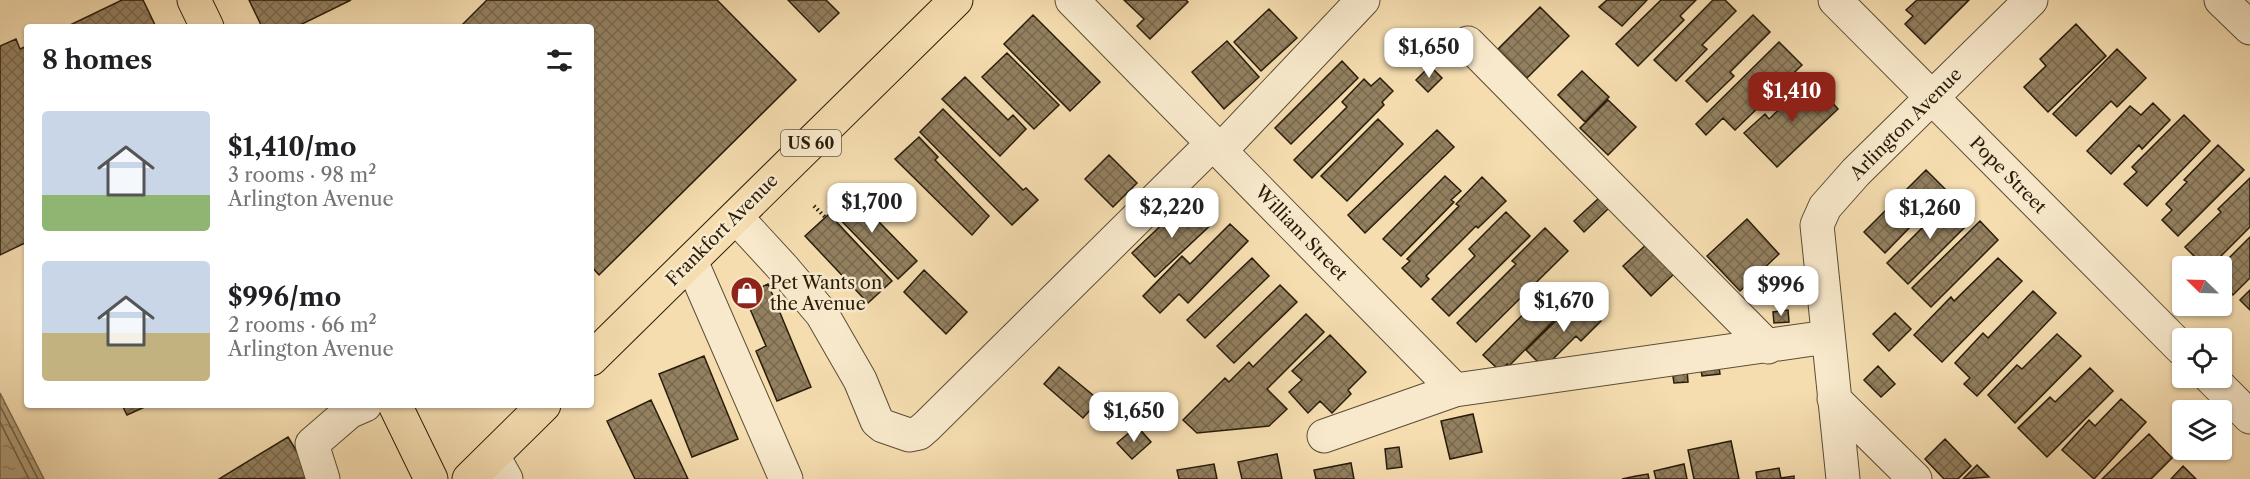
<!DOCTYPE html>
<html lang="en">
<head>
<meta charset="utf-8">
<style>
	body { margin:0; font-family:"Libre Caslon Text",serif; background:#f6f6f6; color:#202124; height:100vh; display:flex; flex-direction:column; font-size:22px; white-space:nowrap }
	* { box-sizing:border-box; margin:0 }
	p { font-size:20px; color:#757577 }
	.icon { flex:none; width:33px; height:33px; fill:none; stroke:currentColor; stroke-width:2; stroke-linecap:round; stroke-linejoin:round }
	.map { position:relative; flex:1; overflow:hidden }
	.side { position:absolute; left:24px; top:24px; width:570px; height:384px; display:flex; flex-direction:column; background:#fff; border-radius:6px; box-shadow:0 2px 4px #0004 }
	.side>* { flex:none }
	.needle { width:39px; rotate:293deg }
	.controls { position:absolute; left:2172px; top:256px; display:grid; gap:12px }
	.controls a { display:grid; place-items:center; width:60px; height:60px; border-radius:6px; background:#fff; box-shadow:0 2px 4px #0004; font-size:30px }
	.price { position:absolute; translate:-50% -51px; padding:0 14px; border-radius:12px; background:#fff; color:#222; font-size:20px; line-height:39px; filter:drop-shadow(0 2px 3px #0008) }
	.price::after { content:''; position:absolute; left:50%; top:36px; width:18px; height:14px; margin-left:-9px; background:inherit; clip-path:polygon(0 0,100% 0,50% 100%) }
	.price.on { background:#8f2418; color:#fff }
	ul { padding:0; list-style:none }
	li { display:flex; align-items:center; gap:18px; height:150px; padding:0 18px }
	li span { display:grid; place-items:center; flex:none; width:168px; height:120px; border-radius:6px; color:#555 }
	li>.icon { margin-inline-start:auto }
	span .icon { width:72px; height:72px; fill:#fffc; stroke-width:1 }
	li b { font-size:26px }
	h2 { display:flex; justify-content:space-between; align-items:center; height:72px; padding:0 18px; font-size:26px }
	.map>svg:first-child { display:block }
	.water { fill:url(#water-ripples); stroke:#79684c; stroke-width:1.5 }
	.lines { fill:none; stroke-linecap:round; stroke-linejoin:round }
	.shore { stroke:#6c5c41; stroke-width:1.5 }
	.building { fill:url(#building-cross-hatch); stroke:#281c0a; stroke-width:1.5 }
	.minor-casing { stroke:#5b4c34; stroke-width:35 }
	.major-casing { stroke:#281c0a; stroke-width:35 }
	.path { stroke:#281c0a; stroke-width:4; stroke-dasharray:1.5 3; stroke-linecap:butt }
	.minor { stroke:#f8e9cc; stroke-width:33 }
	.major { stroke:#f5ddb0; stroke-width:33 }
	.labels { text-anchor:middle; stroke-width:5; stroke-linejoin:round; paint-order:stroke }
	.shield { fill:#f8e9cc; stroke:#665a44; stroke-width:1.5 }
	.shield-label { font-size:16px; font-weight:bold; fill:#281c0a }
	.street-label { font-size:18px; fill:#281c0a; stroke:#f8e9cc }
	.poi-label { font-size:18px; fill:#281c0a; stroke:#f8e9cc; text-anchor:start }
</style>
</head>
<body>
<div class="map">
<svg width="2250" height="479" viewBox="0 0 2250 479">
	<defs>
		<pattern id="water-ripples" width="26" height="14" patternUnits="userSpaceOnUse" patternTransform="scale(1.5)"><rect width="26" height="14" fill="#af9b78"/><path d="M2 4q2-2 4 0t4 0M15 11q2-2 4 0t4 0" fill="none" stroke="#8e7e61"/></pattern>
		<pattern id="building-cross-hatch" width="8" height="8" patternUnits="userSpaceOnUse" patternTransform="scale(1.5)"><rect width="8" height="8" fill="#938060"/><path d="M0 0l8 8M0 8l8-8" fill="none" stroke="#78684d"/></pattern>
	</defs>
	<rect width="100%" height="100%" fill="#f5ddb0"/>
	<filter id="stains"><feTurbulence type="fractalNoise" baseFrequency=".00333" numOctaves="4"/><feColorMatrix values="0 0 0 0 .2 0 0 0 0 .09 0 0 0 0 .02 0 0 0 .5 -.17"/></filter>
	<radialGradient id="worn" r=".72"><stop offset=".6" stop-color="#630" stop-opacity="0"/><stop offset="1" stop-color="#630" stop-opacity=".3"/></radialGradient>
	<path class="water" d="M0,393l44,86h-44z"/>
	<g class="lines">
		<path class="shore" d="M0,406l38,73
			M0,422l29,57"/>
	</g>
	<path class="building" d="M122,0h21l13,27h-90z
		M249,0h102l-55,27h-34z
		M487,0h230l79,80 -197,195 -8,-9v-239h-131z
		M788,0h38l13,13 -20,19z
		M1124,0h62l2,2 -38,37 -13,-13 7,-7z
		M1607,0h40l-25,26 -23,-19z
		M1661,0h35l-16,16 4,4 -46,46 -22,-22z
		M1713,0h12l11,11 -34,34 5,4 -31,32 -22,-21z
		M1917,0h52l-44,44 -20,-20 8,-8 -7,-6z
		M1540,7l29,29 -42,42 -29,-29z
		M1269,9l28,29 -36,33 -27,-29z
		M1033,15l67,67 -30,29 -66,-67z
		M1753,15l17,17 -40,40 4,4 -27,26 -21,-21z
		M2076,24l30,32 -58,56 -24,-25 22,-21 -6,-7z
		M16,39l4,10 7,-3v196l-27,13v-209z
		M1227,41l32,36 -35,32 -32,-37z
		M1779,42l23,23 -67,65 -12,-12 -17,17 -10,-11z
		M2117,49l29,29 -29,29 -6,-6 -35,35 -23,-22z
		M1007,53l52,52 -25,24 -52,-52z
		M1342,61l16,17 -67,66 -16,-16z
		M1430,66l12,12 -14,14 -12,-12z
		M1582,71l27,26 -24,25 -27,-27z
		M965,77l43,43 5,-5 13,14 -26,27 -58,-57z
		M1380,78l13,13 -11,11 2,3 -72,73 -18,-18 53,-53 -5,-5 22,-23 7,7z
		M1811,79l27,30 -61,58 -33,-34 21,-19 4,5z
		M1608,100l28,27 -28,28 -28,-27z
		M2153,103l17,17 -28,29 -3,-4 -28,29 -24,-23 43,-45 11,9z
		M943,109l80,81 3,-2 12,12 -26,25 -92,-93z
		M2184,115l26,26 -63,65 -23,-22 13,-12 -5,-5z
		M1378,119l25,25 -56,57 -26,-25z
		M1437,130l17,17 -89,86 -17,-18z
		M919,137l19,20 -3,3 54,56 -17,19 -77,-76z
		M2218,145l26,25 -66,66 -16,-16 10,-10 -6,-6 21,-22 -3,-2z
		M1109,155l28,28 -24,24 -28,-28z
		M1926,170l20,20 -61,63 -21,-21z
		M1445,176l16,15 -10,9 3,2 -53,54 -18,-17z
		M1482,177l24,24 -28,27 -2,-2 -50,50 3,3 -8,8 -19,-19 8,-7 -3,-2 52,-53 -3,-2z
		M2250,178v49l-40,40h-5l-20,-20 36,-35 -3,-3z
		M847,189l70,72 -19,18 -70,-72z
		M1953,197l21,21 -66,66 -21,-21z
		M1599,198l10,10 -25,24 -10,-11z
		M1196,203l18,19 -59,55 -23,-24 42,-40 5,6z
		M1506,212l24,24 -81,80 -17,-17 43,-43 -6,-7z
		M829,214l63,67 -24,22 -63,-67z
		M1747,219l32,35 -39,37 -33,-35z
		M1980,221l18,19 -67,67 -19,-19z
		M1230,224l18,17 -60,62 -9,-9 -19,19 -17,-17 39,-40 8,8z
		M1545,228l23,23 -92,91 -19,-19 59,-59 -4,-3z
		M2250,237v41l-17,17 -11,-12 -2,-16z
		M1648,243l28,29 -25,24 -28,-30z
		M1252,258l17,18 -64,62 -18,-18z
		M1998,258l24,23 -80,81 -28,-27 37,-38 3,4z
		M924,270l43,42 -21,22 -42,-42z
		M768,284l43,103 -34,14 -21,-50 10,-5 -22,-51z
		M1280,285l17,17 -63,61 -17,-17z
		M1552,285l19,18 -62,63 -2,-2 -6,8 -18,-17z
		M2250,290v20l-10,-10z
		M2033,291l23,22 -79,83 -13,-12 6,-6 -15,-15 28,-30 5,5z
		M1581,301l20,20 -20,20 -5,-5 -32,32 -18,-18 47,-46 3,2z
		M1788,310l1,12 -15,1 -1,-11z
		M1895,313l16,16 -22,22 -16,-17z
		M1306,314l18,18 -57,57 20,20 -18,17 -72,7 -14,-13 42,-42 4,4 20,-20 4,5z
		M2057,334l24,22 -66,67 -27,-28 29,-30 5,4z
		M1330,335l36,37 -18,18 3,4 -19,19 -12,-12 -12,12 -19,-21 13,-12 -10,-9z
		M704,356l34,83 -46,18 -33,-83z
		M1718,360l2,14 -18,2 -2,-13z
		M1878,366l17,18 -14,13 -17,-17z
		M1059,367l40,33 -16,18 -39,-34z
		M2090,368l23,23 -66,66 -29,-29 32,-31 5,5z
		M1687,369l1,13 -14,1 -2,-13z
		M2121,399l25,23 -52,57 -32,-29 27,-30 6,6z
		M651,400l37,79h-53l-28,-58z
		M122,405h27l-22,10z
		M1473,414l9,38 -32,7 -9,-38z
		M1137,426l14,16 -19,17 -15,-16z
		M2149,434l23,24 -21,21h-49z
		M288,437l25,41 -94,1z
		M1945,439l26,27 -13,13h-14l-19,-20z
		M1731,441l8,38h-45l-6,-29z
		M1399,447l3,20 -15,2 -2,-20z
		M1277,454l5,25h-40l-4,-17z
		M1351,463l3,16h-38l-2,-9z
		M1214,464l3,15h-38l-2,-9z
		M1684,464l3,15h-31l-2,-8z
		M1977,465l12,12 -26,2z
		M2183,466l13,13h-25z
		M1779,468l2,10 13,-2v3h-37l-1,-7z
		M1648,474l1,5h-27l14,-3z"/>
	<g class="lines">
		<g class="minor-casing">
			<path id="minor" d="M1072,0l383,390
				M1835,0l347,349
				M2221,0l29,28
				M1468,43l300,304
				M1220,151l143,-151
				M736,217l47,51 39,46 38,66 17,41 6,5 26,9 10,-2 8,-7 286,-283
				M691,261l95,218
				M2211,378l39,39
				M1834,399l81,80
				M1324,436l131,-46 372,-53
				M493,456l13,23
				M323,479l-11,-35 37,-32 16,-7
				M1843,479l-26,-254 8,-18 31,-35 175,-172"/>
		</g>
		<g class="major-casing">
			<path id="major" d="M194,0l13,27
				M591,359l365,-359
				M395,405l36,74
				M469,479l75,-74"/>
		</g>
		<path class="path" d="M814,206l11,11
			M741,286l6,7"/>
		<use href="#minor" class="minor"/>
		<use href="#major" class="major"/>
	</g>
	<defs>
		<g id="shop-disc" transform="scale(1.725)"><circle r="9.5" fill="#8f2418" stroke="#f8e9cc"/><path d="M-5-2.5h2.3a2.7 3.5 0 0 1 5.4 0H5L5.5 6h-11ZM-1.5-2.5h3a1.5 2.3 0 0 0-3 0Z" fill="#fff"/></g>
	</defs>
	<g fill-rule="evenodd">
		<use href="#shop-disc" x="747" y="293"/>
	</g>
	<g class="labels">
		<rect class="shield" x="781" y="130" width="60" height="26" rx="4.5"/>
		<g class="shield-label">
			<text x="811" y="149">US 60</text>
		</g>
		<g class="street-label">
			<text transform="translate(1906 124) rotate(-45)" y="6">Arlington Avenue</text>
			<text transform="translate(2008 175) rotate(45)" y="6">Pope Street</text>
			<text transform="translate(722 230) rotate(-45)" y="6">Frankfort Avenue</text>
			<text transform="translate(1301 233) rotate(46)" y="6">William Street</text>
		</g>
		<g class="poi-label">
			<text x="770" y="289">Pet Wants on<tspan x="770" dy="21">the Avenue</tspan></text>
		</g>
	</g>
	<rect width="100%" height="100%" filter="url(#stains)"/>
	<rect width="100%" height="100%" fill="url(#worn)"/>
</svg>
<div class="controls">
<a><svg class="needle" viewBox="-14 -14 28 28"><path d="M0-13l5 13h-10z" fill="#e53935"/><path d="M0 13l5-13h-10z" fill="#757577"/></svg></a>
<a><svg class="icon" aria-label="locate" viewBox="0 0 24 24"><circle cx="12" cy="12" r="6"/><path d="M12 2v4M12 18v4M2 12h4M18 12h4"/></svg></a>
<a><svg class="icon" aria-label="layers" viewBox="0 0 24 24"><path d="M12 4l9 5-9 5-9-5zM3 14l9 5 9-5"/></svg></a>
</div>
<b class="price" style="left:1429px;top:79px">$1,650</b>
<b class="price on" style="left:1792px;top:123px">$1,410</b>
<b class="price" style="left:872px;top:234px">$1,700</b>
<b class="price" style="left:1172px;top:239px">$2,220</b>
<b class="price" style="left:1930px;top:240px">$1,260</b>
<b class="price" style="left:1781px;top:317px">$996</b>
<b class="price" style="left:1564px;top:333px">$1,670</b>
<b class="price" style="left:1134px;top:443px">$1,650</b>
<section class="side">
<h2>8 homes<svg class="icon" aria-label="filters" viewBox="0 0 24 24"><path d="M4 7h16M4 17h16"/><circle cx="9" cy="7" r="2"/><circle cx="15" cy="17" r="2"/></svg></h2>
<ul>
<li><span style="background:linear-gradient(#c9d6e8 70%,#8fb573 0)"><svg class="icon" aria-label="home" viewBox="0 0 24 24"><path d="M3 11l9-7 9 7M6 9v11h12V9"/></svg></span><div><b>$1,410/mo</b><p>3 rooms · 98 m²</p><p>Arlington Avenue</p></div></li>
<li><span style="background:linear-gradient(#c9d6e8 60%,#c2b280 0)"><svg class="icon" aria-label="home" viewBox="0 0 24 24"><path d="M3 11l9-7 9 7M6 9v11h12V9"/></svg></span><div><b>$996/mo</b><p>2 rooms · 66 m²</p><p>Arlington Avenue</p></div></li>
</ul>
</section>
</div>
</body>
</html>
